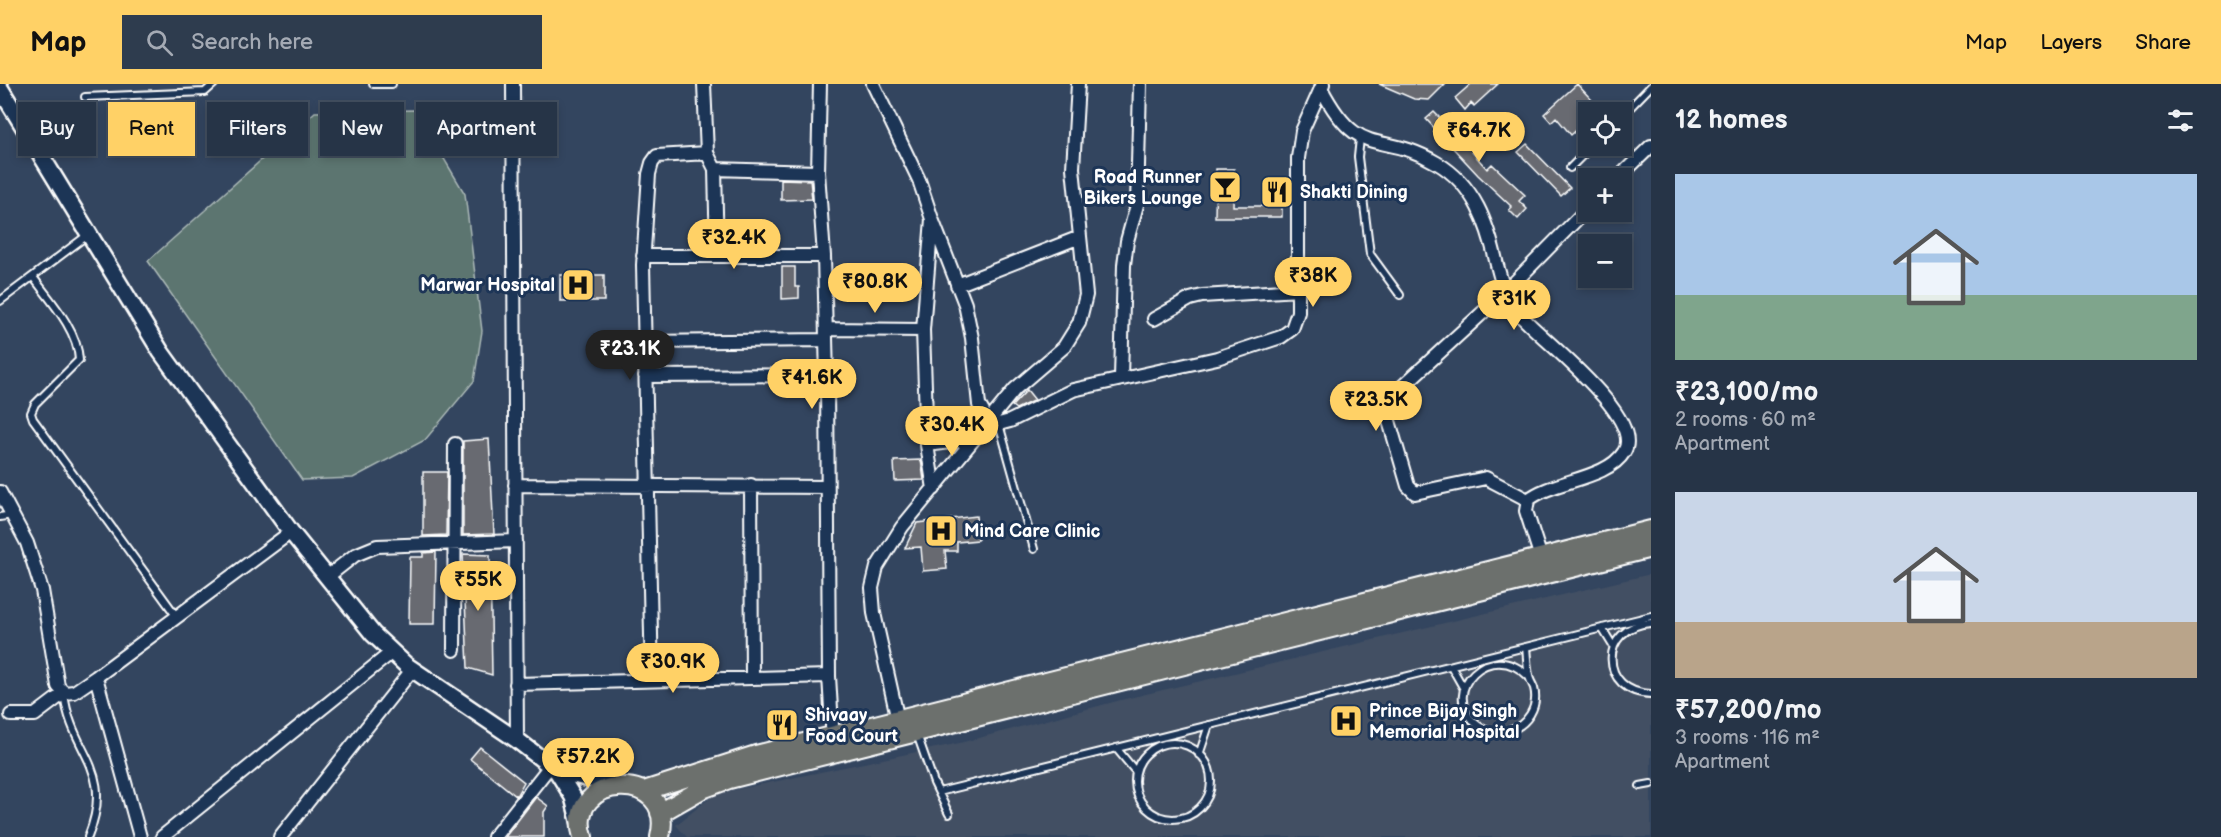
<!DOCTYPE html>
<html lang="en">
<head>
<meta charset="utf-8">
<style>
	body { margin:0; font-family:"Balsamiq Sans",sans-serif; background:#2e3c4e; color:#f1f3f6; height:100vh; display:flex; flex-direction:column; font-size:22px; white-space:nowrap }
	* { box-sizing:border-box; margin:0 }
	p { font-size:20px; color:#a4aab4 }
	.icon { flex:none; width:33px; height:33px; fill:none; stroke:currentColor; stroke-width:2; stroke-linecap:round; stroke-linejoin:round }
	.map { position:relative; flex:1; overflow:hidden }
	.side { display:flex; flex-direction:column; background:#263447; width:570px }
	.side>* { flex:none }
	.hud { position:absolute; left:18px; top:18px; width:570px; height:54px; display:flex; gap:12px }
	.fabs { position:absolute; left:1578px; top:18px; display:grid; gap:12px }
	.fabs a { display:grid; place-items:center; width:54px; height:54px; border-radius:0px; background:#263447; box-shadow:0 3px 9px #0003,0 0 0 2px #424f60; font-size:30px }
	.price { position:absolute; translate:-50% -51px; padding:0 14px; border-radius:21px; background:#ffd166; color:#111; font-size:20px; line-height:39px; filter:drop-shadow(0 2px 3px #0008) }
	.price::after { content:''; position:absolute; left:50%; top:36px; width:18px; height:14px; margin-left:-9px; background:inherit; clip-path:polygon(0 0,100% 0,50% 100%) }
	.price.on { background:#222; color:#fff }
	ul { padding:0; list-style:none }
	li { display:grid; align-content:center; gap:12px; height:318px; padding:0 24px }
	li span { display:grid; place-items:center; height:186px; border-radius:0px; color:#555 }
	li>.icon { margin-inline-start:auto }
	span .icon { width:108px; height:108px; fill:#fffc; stroke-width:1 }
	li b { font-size:26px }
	h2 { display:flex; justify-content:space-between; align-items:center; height:72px; padding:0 24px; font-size:26px }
	.tag { padding:0 21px; border-radius:0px; background:#263447; box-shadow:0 3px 9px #0003,0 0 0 2px #424f60; font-size:21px; line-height:54px }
	.tag.on { background:#ffd166; color:#111 }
	header { display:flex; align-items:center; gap:36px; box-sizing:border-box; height:84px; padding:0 30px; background:#ffd166; color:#111 }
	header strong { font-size:28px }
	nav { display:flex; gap:33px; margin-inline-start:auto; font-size:21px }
	.search { width:420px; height:54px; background:#2e3c4e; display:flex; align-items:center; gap:15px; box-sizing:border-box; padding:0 21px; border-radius:0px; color:#a4aab4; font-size:22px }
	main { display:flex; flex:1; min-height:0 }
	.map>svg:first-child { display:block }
	.built { fill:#435064 }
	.green { fill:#5b7470; stroke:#adbab8; stroke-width:1.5 }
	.building { fill:#676a71; stroke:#fff; stroke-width:1.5 }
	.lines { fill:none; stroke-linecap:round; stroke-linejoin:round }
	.service-casing { stroke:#fff; stroke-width:10 }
	.minor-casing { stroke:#fff; stroke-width:16 }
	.tertiary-casing { stroke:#fff; stroke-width:20 }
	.primary-casing { stroke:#fff; stroke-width:22 }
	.service { stroke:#1d3557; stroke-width:6 }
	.minor { stroke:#1d3557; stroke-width:12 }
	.tertiary { stroke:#1d3557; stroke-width:15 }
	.primary { stroke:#6c706d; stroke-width:18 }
	.labels { text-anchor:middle; stroke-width:6; stroke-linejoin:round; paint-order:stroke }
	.poi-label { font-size:18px; font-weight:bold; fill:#fff; stroke:#1d3557; text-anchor:start }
</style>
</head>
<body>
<header>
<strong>Map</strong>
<div class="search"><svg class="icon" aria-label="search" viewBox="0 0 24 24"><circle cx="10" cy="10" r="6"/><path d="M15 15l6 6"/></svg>Search here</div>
<nav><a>Map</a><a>Layers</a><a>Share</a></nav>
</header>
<main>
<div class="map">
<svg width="1651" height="753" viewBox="0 0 1651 753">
	<rect width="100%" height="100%" fill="#33455f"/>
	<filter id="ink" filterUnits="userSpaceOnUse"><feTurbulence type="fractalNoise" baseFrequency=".0167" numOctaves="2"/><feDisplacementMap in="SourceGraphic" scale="12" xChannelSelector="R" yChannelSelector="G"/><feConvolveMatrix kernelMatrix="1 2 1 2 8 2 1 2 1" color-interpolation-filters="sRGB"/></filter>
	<g filter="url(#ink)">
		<path class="built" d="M1651,490v263h-964l-11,-12 39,-31 245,-51 161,-43z"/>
		<path class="green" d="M415,26l50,84 17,137 -8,50 -49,59 -72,38 -51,2 -154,-219 167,-149z"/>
		<path class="building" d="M1379,0h66l-16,16 -15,-1z
			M1471,0h27l-24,22 -3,-3 -6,7 -10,-12z
			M1577,0l26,28h-15v20l-6,-7 -11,10 -15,-18 -5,5 -7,-8z
			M1434,28l8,8 5,-4 30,31 -5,5 15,17 5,-5 33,31 -6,6 8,8 -9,10 -9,-9 3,-3 -34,-32 -52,-56z
			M1527,60l43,44 -9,8 -43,-44z
			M1216,85h18l-1,37h49v11h-67z
			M781,95l29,1 2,19 -31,1z
			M782,183h13v20h4v11l-17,1z
			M560,191h44v26h-44z
			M1027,306l8,10 -19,9 -4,-3z
			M489,355l5,95 -31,1v-94z
			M921,376l3,20 -29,1 -1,-20z
			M423,388h24l-1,63 -23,1z
			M976,432l2,24 -21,2v9h-12l2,18 -24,2 -2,-24 -16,1 12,-25z
			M436,468l-1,72h-26l1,-67h13v-4z
			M463,470l27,1 2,120 -24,-7z
			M480,663l44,35 -8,14 -46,-37z
			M536,713l12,9 -4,6v25h-39z"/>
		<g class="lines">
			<g class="service-casing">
				<path id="service" d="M373,0h19
					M85,13l120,-5 9,-8
					M1622,32l29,-30
					M1360,54l-2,19 12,97 30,41
					M1570,84l22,-22
					M33,193c17,23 45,53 46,83l-44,44 -4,9 2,6 144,198
					M0,217l89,-67
					M999,340l35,125
					M0,433l12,-2
					M1651,539c-53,3 -52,70 0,71
					M1602,544l11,18
					M1526,563c1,9 1,19 3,28 0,4 3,8 5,13 5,19 -7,37 -25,43 -12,4 -25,0 -34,-8 -36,-32 15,-86 54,-46
					M1451,582l13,23
					M64,609c7,62 52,74 24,144
					M917,650l17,49 15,31
					M1135 697a38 38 0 1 1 76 0a38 38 0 1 1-76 0Z
					M1116,664l20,24
					M1199,671l10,-30
					M1640,702l11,-2
					M939,708l712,-176"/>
			</g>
			<g class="minor-casing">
				<path id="minor" d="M513,0l4,656
					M704,0l3,69 8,16
					M820,0l-2,88 6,84 3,123 2,297 4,66
					M873,0l46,96 13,39 -9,111 4,115 7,44
					M1321,4c39,75 59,41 116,75 38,22 51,62 60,102 5,18 8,35 22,49 21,24 127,104 105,138 -17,28 -72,28 -96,48l-2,11 17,53
					M1618,94l33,-32
					M932,135l33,85 7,34 7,67 9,16 11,3 11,-3 63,-31 144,-32 64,-21 11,-8 6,-17v-154l4,-27 21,-47
					M717,171l-2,-86 103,3
					M643,172h181
					M957,201l123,-48
					M1154,235l36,-20 12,-3 96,-6
					M826,245l97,1
					M644,258l182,-2
					M645,292l182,-1
					M1121,294l3,-113 3,-24 10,-36 3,-121
					M927,361l47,-6
					M515,401l312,2
					M751,401l1,192
					M0,408l27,51 15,47 16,96 6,7 10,-1 22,-15 195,-145
					M1528,416l-42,-22 -71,15 -7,-7 -21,-72 4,-17 113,-104 84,-85
					M327,493l28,-22 22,-9 139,-5
					M454,566l1,-206
					M96,593l44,160
					M652,596l-9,-415 6,-91 3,-11 5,-7 50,-3
					M516,600l313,-8
					M11,631h24l29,-22
					M899,641l-25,-112 -2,-25 5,-21 25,-40 113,-138 49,-42 15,-24 7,-28 -13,-127 5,-84
					M162,753l230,-185
					M280,753l132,-167
					M494,753l56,-71"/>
			</g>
			<g class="tertiary-casing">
				<path id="tertiary" d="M0,4l161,264 130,180 82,102 33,31 111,75 40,31 16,26 7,27
					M557,687l58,14"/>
			</g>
			<g class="primary-casing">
				<path id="primary" d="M644,707l112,-36 895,-225
					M660,729l42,-24 27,-10 922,-231
					M583,753c-20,-64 94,-70 77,0"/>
			</g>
			<use href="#service" class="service"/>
			<use href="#minor" class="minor"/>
			<use href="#tertiary" class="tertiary"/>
			<use href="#primary" class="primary"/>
		</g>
	</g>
	<defs>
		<g id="bar-square" transform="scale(1.725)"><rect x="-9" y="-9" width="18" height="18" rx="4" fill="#ffd166" stroke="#1d3557"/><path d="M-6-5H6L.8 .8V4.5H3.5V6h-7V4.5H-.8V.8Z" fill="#111"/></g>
		<g id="restaurant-square" transform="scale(1.725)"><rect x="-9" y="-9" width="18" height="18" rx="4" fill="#ffd166" stroke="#1d3557"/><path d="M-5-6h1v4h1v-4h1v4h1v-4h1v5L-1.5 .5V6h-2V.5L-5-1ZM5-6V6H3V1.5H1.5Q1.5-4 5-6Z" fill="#111"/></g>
		<g id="hospital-square" transform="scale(1.725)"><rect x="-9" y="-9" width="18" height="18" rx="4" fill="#ffd166" stroke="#1d3557"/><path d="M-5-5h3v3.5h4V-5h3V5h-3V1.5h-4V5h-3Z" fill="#111"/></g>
	</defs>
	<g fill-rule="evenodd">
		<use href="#bar-square" x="1225" y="103"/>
		<use href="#restaurant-square" x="1277" y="108"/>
		<use href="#hospital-square" x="578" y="201"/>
		<use href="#hospital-square" x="941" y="447"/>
		<use href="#hospital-square" x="1346" y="637"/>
		<use href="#restaurant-square" x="782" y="641"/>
	</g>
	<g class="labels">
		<g class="poi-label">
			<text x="1202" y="99" text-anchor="end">Road Runner<tspan x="1202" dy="21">Bikers Lounge</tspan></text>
			<text x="1300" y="114">Shakti Dining</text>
			<text x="555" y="207" text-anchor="end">Marwar Hospital</text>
			<text x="964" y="453">Mind Care Clinic</text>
			<text x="1369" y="633">Prince Bijay Singh<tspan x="1369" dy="21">Memorial Hospital</tspan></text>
			<text x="805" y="637">Shivaay<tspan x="805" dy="21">Food Court</tspan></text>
		</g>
	</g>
</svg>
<div class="fabs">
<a><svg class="icon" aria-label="locate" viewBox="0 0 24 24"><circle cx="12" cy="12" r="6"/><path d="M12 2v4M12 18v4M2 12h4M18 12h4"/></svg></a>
<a>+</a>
<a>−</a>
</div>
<b class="price" style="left:1479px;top:79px">₹64.7K</b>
<b class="price" style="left:734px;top:186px">₹32.4K</b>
<b class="price" style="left:1313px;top:224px">₹38K</b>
<b class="price" style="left:875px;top:230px">₹80.8K</b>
<b class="price" style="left:1514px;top:247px">₹31K</b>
<b class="price on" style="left:630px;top:297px">₹23.1K</b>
<b class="price" style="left:812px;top:326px">₹41.6K</b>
<b class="price" style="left:1376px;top:348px">₹23.5K</b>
<b class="price" style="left:952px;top:373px">₹30.4K</b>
<b class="price" style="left:478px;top:528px">₹55K</b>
<b class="price" style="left:673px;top:610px">₹30.9K</b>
<b class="price" style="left:588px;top:705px">₹57.2K</b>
<div class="hud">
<a class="tag">Buy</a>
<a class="tag on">Rent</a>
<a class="tag">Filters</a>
<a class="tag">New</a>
<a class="tag">Apartment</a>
</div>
</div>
<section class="side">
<h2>12 homes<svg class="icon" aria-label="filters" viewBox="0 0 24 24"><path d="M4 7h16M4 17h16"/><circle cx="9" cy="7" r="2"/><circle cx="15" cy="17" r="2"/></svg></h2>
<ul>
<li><span style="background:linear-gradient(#a9c7e8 65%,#7fa58c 0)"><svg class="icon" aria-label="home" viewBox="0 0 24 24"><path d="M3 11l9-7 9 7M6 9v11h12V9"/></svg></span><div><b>₹23,100/mo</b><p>2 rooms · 60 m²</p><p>Apartment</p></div></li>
<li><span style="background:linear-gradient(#c9d6e8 70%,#b9a48a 0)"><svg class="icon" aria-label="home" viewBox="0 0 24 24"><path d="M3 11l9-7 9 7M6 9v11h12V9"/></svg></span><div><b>₹57,200/mo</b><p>3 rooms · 116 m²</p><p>Apartment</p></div></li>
</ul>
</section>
</main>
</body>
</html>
